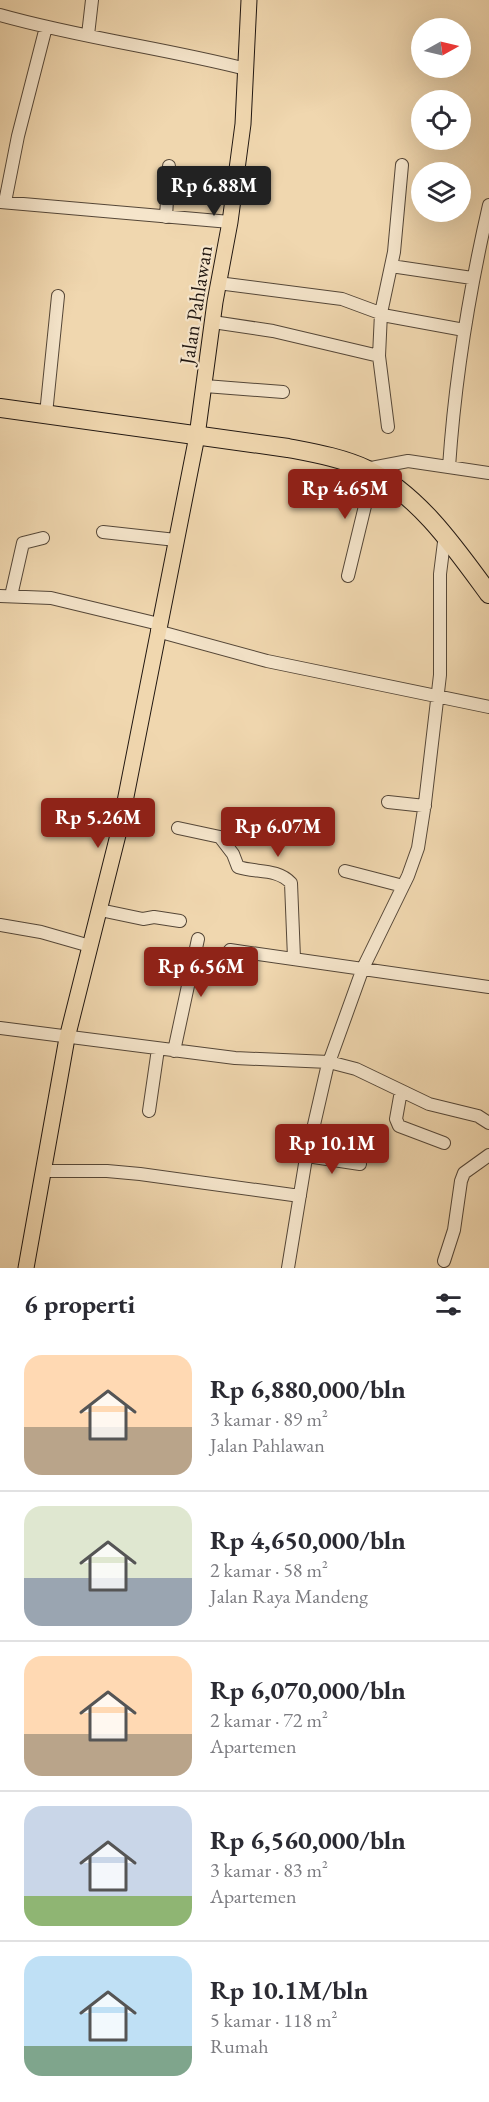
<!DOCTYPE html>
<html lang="id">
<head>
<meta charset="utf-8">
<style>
	body { margin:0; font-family:"EB Garamond",serif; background:#f7f7f7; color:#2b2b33; height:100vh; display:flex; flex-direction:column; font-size:22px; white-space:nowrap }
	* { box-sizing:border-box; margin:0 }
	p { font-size:20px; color:#7c7c81 }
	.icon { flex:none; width:33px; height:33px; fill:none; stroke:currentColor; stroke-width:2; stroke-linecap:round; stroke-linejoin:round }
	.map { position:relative; height:1268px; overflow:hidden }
	.drawer { display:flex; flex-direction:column; background:#fff; flex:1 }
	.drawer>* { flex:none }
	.needle { width:39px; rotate:82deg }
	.tools { position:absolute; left:411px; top:18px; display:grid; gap:12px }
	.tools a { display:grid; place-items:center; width:60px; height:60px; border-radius:50%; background:#fff; box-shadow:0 6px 24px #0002; font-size:30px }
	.price { position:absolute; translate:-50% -51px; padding:0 14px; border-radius:6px; background:#8f2418; color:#fff; font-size:20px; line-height:39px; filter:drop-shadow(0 2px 3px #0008) }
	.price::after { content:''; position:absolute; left:50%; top:36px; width:18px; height:14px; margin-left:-9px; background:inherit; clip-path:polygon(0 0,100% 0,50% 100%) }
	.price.selected { background:#222; color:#fff }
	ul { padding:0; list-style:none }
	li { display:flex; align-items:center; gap:18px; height:150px; padding:0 24px }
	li+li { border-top:2px solid #e1e1e2 }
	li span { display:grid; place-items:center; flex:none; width:168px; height:120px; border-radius:18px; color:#555 }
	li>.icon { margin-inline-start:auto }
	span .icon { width:72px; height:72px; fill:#fffc; stroke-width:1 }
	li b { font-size:26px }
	h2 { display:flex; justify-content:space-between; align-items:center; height:72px; padding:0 24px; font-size:26px }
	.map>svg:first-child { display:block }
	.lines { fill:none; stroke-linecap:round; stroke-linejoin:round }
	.minor-casing { stroke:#554738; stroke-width:14 }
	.major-casing { stroke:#211711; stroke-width:17 }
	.highway-casing { stroke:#211711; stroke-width:20 }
	.minor { stroke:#f5e5cb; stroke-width:12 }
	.major { stroke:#f0d7af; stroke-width:15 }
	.highway { stroke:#f0d7af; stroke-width:18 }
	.labels { text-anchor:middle; stroke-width:4.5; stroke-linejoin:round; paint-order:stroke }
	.street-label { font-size:21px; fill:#211711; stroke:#f5e5cb }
</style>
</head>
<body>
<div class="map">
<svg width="489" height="1268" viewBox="0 0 489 1268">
	<rect width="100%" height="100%" fill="#f0d7af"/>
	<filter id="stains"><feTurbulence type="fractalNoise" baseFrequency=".00333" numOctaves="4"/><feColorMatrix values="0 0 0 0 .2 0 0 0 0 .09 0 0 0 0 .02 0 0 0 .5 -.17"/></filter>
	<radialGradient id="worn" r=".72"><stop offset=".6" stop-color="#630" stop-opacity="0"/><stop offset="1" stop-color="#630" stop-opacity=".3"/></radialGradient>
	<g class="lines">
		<g class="minor-casing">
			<path id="minor" d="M0,15c81,23 164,33 246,54
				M88,35l4,-35
				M0,202l230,20
				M5,202l13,-66 28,-109
				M166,217l3,-51
				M391,266l81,12
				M218,283l124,16 46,17 76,14
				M213,322l60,9 106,25
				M205,386l78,6
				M46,414l12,-118
				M388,427l-9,-71 2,-43 13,-61 8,-87
				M449,467c6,-89 20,-175 40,-262
				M366,469l42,-8 81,12
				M103,532l73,8
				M348,576l25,-103
				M0,596l51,2 108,26
				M11,596l12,-53 20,-5
				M157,631l110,30 222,46
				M388,802l37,4
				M178,828l42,9 13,17 5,13c18,6 39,1 53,16l3,75
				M345,871l58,15
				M100,910l43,9 11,-2 26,4
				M0,925l41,7 49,14
				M230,950l259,37
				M0,1028l235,30 94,4 27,7 73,35 49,12 11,7
				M174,1051l24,-112
				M401,1091l-5,28 3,7 45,17
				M149,1111l9,-62
				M307,1156l53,8
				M43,1171h64l33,3 160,22
				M444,1261l10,-31 7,-49 3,-8 25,-18
				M288,1268l17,-104 22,-96 36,-100 45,-92 10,-28 7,-45 15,-128v-101l5,-40"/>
		</g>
		<g class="major-casing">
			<path id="major" d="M26,1268l41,-230 53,-211 77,-391 18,-134 15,-80 13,-98 6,-124"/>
		</g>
		<g class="highway-casing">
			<path id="highway" d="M0,408l288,40c26,5 55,10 80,22 51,25 88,79 121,124"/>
		</g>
		<use href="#minor" class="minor"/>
		<use href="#major" class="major"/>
		<use href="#highway" class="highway"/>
	</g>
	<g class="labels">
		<g class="street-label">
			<text transform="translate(196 305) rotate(-81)" y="7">Jalan Pahlawan</text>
		</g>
	</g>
	<rect width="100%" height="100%" filter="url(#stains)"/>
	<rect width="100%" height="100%" fill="url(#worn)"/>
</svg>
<div class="tools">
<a><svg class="needle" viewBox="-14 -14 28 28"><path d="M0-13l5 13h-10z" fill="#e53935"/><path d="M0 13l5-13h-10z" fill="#7c7c81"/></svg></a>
<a><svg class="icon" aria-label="locate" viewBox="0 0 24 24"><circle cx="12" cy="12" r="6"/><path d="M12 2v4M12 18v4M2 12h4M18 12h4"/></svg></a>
<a><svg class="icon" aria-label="layers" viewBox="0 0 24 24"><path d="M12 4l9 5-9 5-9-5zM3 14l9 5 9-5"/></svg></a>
</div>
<b class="price selected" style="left:214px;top:217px">Rp 6.88M</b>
<b class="price" style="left:345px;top:520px">Rp 4.65M</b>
<b class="price" style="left:98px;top:849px">Rp 5.26M</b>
<b class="price" style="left:278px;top:858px">Rp 6.07M</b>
<b class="price" style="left:201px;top:998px">Rp 6.56M</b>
<b class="price" style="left:332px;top:1175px">Rp 10.1M</b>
</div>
<section class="drawer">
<h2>6 properti<svg class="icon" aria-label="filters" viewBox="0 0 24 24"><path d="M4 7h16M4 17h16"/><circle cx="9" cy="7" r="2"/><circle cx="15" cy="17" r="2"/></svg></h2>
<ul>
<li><span style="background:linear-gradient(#ffd9b3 60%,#b9a48a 0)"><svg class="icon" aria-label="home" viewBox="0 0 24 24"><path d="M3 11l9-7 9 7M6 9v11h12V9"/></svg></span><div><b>Rp 6,880,000/bln</b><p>3 kamar · 89 m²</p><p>Jalan Pahlawan</p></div></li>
<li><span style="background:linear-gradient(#dfe7d0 60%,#9aa5b1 0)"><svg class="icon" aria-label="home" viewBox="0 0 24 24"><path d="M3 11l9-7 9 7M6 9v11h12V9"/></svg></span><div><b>Rp 4,650,000/bln</b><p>2 kamar · 58 m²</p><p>Jalan Raya Mandeng</p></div></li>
<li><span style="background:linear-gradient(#ffd9b3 65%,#b9a48a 0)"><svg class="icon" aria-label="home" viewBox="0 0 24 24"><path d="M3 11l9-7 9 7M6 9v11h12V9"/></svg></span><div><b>Rp 6,070,000/bln</b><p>2 kamar · 72 m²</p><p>Apartemen</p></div></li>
<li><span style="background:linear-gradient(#c9d6e8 75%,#8fb573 0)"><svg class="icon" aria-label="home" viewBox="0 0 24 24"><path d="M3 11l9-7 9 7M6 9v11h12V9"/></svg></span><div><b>Rp 6,560,000/bln</b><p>3 kamar · 83 m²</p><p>Apartemen</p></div></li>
<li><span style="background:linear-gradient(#bfe0f5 75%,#7fa58c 0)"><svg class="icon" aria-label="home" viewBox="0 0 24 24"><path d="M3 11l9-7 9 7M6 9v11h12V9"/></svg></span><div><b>Rp 10.1M/bln</b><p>5 kamar · 118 m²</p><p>Rumah</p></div></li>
</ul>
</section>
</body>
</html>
